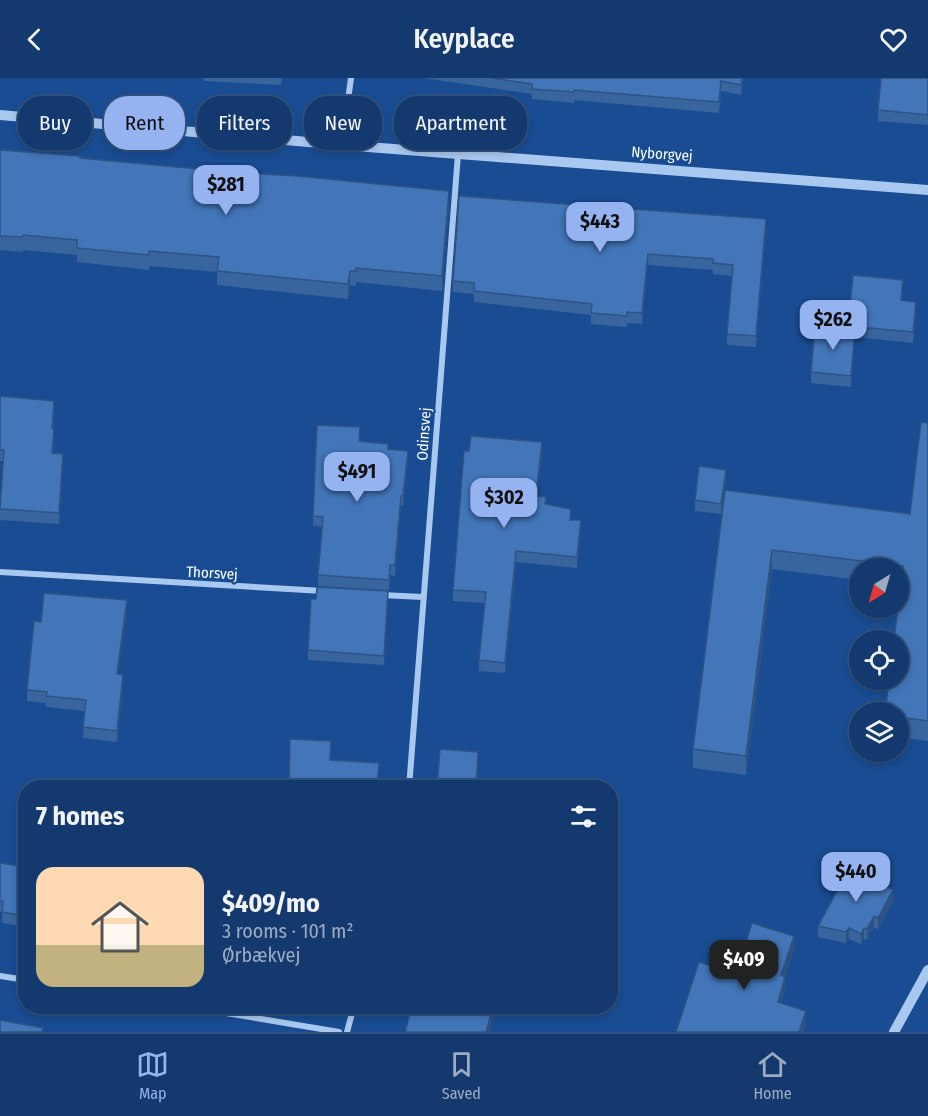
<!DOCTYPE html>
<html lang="en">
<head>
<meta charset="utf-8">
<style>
	body { margin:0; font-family:"Fira Sans Condensed",sans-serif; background:#1c4073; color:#f1f3f6; height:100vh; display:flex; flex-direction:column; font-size:22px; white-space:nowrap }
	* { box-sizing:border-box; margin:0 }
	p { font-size:20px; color:#9dacc2 }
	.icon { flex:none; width:33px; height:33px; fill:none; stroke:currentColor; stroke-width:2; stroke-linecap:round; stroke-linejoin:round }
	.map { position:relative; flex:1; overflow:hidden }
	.panel { position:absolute; left:18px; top:702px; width:600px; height:234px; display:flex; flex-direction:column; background:#13396e; border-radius:24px; box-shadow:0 3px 9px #0003,0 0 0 2px #325381 }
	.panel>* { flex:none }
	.top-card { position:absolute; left:18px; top:18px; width:600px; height:54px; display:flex; gap:12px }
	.needle { width:39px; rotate:217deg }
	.fabs { position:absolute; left:849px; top:480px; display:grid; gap:12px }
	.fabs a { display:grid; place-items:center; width:60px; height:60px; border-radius:50%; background:#13396e; box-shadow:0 3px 9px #0003,0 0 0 2px #325381; font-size:30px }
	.price { position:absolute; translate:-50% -51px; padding:0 14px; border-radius:12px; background:#95b2f1; color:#111; font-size:20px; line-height:39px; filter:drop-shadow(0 2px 3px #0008) }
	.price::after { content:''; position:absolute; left:50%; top:36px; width:18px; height:14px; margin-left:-9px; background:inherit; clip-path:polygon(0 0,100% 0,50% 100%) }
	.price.active { background:#222; color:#fff }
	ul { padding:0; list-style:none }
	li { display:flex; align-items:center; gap:18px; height:150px; padding:0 18px }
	li span { display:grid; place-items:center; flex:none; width:168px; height:120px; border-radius:18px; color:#555 }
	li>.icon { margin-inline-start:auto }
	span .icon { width:72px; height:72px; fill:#fffc; stroke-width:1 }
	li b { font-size:26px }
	h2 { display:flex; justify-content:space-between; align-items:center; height:72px; padding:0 18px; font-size:26px }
	.chip { padding:0 21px; border-radius:24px; background:#13396e; box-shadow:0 3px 9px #0003,0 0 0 2px #325381; font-size:21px; line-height:54px }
	.chip.active { background:#95b2f1; color:#111 }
	header { display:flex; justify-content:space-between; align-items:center; height:78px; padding:0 18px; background:#13396e; font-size:27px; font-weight:600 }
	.dock { display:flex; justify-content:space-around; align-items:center; height:84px; border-top:2px solid #325381; background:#13396e; font-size:16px; color:#9dacc2 }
	.dock a { display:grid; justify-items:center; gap:3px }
	.dock .active { color:#95b2f1 }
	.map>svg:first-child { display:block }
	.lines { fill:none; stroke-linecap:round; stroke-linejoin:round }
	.minor { stroke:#a9c8ef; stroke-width:6 }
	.tertiary { stroke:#a9c8ef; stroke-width:10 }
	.wall { fill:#39659f }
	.shaded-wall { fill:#2e5382 }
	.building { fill:#4276b9; stroke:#2e5382; stroke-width:1.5 }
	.labels { text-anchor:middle; stroke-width:4.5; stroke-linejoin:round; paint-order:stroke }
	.street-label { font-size:15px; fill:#fff; stroke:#194c92 }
</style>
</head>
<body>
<header><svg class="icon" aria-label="back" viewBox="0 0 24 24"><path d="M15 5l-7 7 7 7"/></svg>Keyplace<svg class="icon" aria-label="heart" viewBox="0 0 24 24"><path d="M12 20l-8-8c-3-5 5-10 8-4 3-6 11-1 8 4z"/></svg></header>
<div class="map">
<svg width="928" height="954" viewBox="0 0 928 954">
	<rect width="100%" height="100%" fill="#194c92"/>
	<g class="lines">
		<path class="minor" d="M342,67l9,-67
			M0,494l323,19
			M381,517l42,2
			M409,710l49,-634
			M0,898l26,4
			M184,928l155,26
			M347,954l7,-26"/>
		<path class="tertiary" d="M0,37l342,30 586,45
			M894,954l34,-62"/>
	</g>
	<path class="wall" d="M204,0h78l-1,7 -77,-4z
		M424,0h320l-3,17 -20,-4 -2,22 -145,-13v3l-42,-4v-5z
		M928,0v47l-50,-4v-11z
		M0,72l80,8 369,47 -7,86 -86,-9v4l-6,-1 -2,14 -131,-14v-13l-68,-6v4l-72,-8v-7l-54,-5v2l-23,-2z
		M766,152l-10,117 -29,-2v-11l5,-58 -19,-2v-4l-65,-5 -6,59 -15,-1v4l-36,-3v-9l-117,-13v-8l-21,-2v-11z
		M903,213l-1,9 14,12 -3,31 -58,-6 -4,50 -40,-4v-11l37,-43v-3z
		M0,318l54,16 -1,17 1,11 -1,13 10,12 -4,59 -59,-4v-16l3,-43h-3z
		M928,345v318l-30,-4 3,-152h-3v-17h-38v12l-88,-11 -26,206 -53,-7v-19l32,-259 185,24z
		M360,363l28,8 20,12 -5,45h-2l-6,70 -5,-1 -1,15 -71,-4v-11l5,-48 -10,-1v-10z
		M542,375l-5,44 9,7 25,16 10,11 -4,37 -61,-6 -11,111 -26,-2v-11l6,-57 -32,-2v-11z
		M726,403l-5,33 -26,-3v-11z
		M388,522l-4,65 -76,-5v-10z
		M127,533l-9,63 5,12 -6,56 -34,-4 2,-27 -39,-4v-4l-19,-2v-11l14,-68z
		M0,785l26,4v60l-24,-4v-11h-2z
		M893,823l-15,28 -4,-2 -7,13 -3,-1 -3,5 -12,-5 -3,4 -28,-6v-11z"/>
	<path class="shaded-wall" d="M742,0h2l-3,17v-10z
		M449,113v14l-7,86v-15z
		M766,141v11l-10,117v-11z
		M648,176v11l-6,59v-11z
		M350,193v14l-2,14v-15z
		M916,224v10l-3,31v-11z
		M855,252v10l-4,47v-11z
		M542,364v11l-6,54v-11z
		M408,373v10l-5,45v-10z
		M63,376v11l-4,59v-11z
		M726,392v11l-5,33v-10z
		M401,418v10l-6,70v-11z
		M581,442v11l-4,37v-11z
		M772,472v19l-26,206v-19z
		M516,473v11l-11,111v-10z
		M388,513v9l-4,65v-9z
		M127,522v11l-10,74v-11z
		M123,597v11l-6,56v-11z
		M893,812v11l-15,28v-11z
		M874,838v11l-7,13v-11z
		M849,850v11l-3,4v-11z
		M864,850v11l-3,5v-10z
		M794,858v14l-13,39v-14z
		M785,899v14l-7,25v-14z
		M493,928h3l-7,26h-3z
		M806,933v14l-2,7h-5z"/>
	<path class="building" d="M492,0h250l-1,7 -20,-4 -2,21 -145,-12v2l-42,-3v-5z
		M881,0h47v37l-50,-5z
		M0,72l80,6v2l151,14 66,4 152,15 -7,85 -86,-8v3h-6l-2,13 -131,-13 2,-14 -70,-6v4l-72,-7v-8l-54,-5v2l-23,-1z
		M459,118l307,23 -10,117 -29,-2 6,-69 -20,-2v-4l-65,-5 -6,59 -15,-1v4l-36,-3 1,-9 -118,-13v-8l-21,-2z
		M853,197l50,5 -2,20 15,2 -3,30 -65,-6z
		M815,248l40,4 -4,46 -40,-4z
		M0,318l54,5 -2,27 2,1 -2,24 11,1 -4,59 -59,-4 4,-59h-4z
		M921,344l7,1v298l-30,-4v-5h-13l4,-32h9v-40h-4l9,-74 -131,-16 -26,206 -53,-7 32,-259 185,24z
		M317,347l43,2 -1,14 29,3v5l20,2 -5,45h-2l-6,69h-5l-1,15 -71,-5 5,-58 -10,-1z
		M471,358l71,6 -6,54 10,1 -1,7 26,5 -1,11h11l-4,37 -61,-6 -11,112 -26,-3 7,-68 -33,-2 11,-139h5z
		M699,388l27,4 -5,34 -26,-4z
		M317,509l71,4 -4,65 -76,-6 3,-51h5z
		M44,515l83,7 -10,74 6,1 -6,56 -34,-4 3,-27 -40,-4 1,-4 -20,-2 7,-69 7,1z
		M290,661l41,2 -1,19 49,3 -2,25h-88z
		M440,671l38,3 -2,36h-39z
		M0,785l26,4v49l-24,-4 1,-11h-3z
		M850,789l43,23 -15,28 -4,-2 -7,13 -3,-1 -3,6 -12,-6 -3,4 -28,-6z
		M752,845l42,13 -13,39 4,2 -7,25 28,9 -7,21h-123l23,-70 37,12z
		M412,928h81l-7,26h-81z
		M0,942l43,8 -1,4h-42z"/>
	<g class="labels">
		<g class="street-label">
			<text transform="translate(662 76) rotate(4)" y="5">Nyborgvej</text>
			<text transform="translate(424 356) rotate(-86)" y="5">Odinsvej</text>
			<text transform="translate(212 495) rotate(3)" y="5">Thorsvej</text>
		</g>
	</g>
</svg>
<div class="fabs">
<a><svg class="needle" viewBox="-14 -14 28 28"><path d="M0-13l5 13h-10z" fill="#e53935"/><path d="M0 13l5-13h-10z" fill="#9dacc2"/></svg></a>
<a><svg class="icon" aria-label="locate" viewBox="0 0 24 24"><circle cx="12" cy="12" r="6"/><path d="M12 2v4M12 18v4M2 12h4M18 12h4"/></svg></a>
<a><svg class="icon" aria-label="layers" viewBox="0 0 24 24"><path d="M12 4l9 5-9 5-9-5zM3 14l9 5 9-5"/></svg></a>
</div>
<b class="price" style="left:226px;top:138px">$281</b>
<b class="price" style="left:600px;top:175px">$443</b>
<b class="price" style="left:833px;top:273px">$262</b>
<b class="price" style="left:357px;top:425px">$491</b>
<b class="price" style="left:504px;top:451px">$302</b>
<b class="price" style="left:856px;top:825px">$440</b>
<b class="price active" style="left:744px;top:913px">$409</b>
<div class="top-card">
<a class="chip">Buy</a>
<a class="chip active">Rent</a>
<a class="chip">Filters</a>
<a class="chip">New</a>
<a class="chip">Apartment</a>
</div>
<section class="panel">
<h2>7 homes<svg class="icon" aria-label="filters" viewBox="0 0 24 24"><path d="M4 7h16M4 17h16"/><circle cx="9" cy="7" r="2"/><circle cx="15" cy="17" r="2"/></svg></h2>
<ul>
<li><span style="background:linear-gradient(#ffd9b3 65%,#c2b280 0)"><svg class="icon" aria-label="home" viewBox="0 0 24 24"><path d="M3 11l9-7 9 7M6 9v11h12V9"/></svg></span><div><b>$409/mo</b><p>3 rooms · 101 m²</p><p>Ørbækvej</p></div></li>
</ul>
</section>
</div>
<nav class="dock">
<a class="active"><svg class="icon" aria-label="map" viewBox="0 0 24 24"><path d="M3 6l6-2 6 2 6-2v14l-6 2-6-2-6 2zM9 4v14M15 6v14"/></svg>Map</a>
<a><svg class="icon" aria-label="saved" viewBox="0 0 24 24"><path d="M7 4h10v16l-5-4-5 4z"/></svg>Saved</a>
<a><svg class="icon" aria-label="home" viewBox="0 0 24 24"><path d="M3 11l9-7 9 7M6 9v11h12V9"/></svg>Home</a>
</nav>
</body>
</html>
